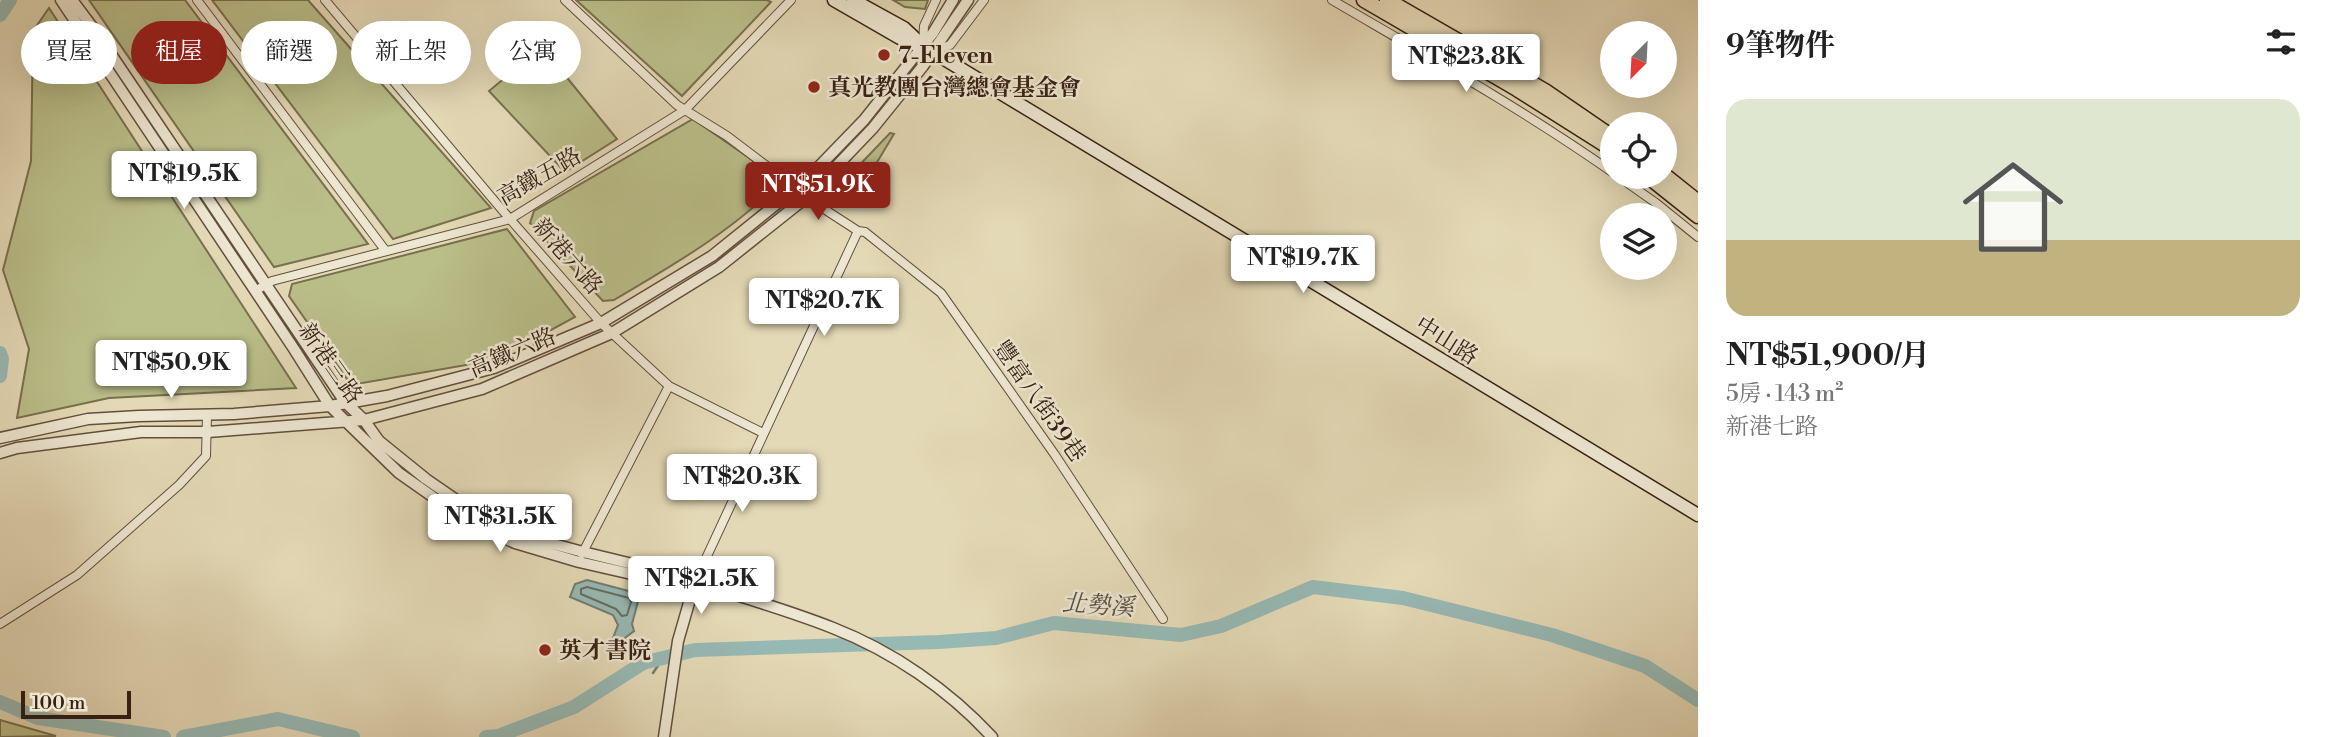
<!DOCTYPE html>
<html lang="zh-TW">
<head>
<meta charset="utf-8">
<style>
	body { margin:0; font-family:"Libre Bodoni","Noto Serif TC",serif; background:#f6f6f6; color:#222; height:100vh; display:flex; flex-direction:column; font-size:26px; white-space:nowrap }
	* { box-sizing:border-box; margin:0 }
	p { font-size:23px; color:#767676 }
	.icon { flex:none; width:38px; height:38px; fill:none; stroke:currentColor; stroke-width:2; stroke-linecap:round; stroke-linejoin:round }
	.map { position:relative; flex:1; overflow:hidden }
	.details { display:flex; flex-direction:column; background:#fff; width:630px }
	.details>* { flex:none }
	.banner { position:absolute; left:21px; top:21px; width:665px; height:63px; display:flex; gap:14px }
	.needle { width:46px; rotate:204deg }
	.fabs { position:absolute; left:1600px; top:21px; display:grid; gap:14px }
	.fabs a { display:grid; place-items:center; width:77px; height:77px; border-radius:50%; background:#fff; box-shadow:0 7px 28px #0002; font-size:35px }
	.scale { position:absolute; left:21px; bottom:18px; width:110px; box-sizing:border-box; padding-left:7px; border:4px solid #372112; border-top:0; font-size:19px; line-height:24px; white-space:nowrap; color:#372112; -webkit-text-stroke:5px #ede6d0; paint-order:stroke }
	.price { position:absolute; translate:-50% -60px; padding:0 16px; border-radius:7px; background:#fff; color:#222; font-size:23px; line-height:46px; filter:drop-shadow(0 2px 4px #0008) }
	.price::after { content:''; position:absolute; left:50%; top:42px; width:21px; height:16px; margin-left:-10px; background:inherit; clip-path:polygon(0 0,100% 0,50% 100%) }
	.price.selected { background:#8f2418; color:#fff }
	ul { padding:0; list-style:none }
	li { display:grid; align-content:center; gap:14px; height:371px; padding:0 28px }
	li+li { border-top:2px solid #e0e0e0 }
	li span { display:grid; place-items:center; height:217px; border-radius:21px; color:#555 }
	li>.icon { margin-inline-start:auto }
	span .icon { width:126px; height:126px; fill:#fffc; stroke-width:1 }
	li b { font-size:30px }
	h2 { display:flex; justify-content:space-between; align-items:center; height:84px; padding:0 28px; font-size:30px }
	.chip { padding:0 24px; border-radius:32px; background:#fff; box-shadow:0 7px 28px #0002; font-size:24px; line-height:63px }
	.chip.selected { background:#8f2418; color:#fff }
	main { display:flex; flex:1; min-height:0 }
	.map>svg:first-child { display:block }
	.green { fill:#babe89; stroke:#78704e; stroke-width:2 }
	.water { fill:#97b9b4; stroke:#717c73; stroke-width:2 }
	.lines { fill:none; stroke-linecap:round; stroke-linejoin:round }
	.shore { stroke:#676d63; stroke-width:2 }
	.stream { stroke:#717c73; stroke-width:2.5 }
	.river { stroke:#97b9b4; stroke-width:14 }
	.minor-casing { stroke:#624f3b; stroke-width:10 }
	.tertiary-casing { stroke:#624f3b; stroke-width:13 }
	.secondary-casing { stroke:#372112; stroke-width:15 }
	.trunk-casing { stroke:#372112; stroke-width:17 }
	.minor { stroke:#ede6d0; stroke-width:8 }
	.tertiary { stroke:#ede6d0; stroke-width:10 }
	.secondary { stroke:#ede6d0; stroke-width:12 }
	.trunk { stroke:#e4d9b6; stroke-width:14 }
	.poi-dot { fill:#8f2418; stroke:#ede6d0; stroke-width:2.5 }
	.labels { text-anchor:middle; stroke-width:5; stroke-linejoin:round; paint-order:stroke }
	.poi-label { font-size:23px; font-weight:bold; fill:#372112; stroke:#ede6d0; text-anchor:start }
	.street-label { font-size:23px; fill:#372112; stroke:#ede6d0 }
	.water-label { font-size:24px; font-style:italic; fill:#544f43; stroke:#ede6d0 }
</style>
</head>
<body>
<main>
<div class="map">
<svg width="1698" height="737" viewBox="0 0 1698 737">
	<rect width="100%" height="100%" fill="#e4d9b6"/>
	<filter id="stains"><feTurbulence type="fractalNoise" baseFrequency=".00286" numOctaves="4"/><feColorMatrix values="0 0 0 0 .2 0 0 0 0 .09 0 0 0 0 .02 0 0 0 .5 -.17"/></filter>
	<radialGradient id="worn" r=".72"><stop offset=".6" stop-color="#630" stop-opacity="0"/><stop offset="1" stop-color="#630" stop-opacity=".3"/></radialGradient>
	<path class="green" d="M89,0h96l183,244 -94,23z
		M212,0h96l183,208 -98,31z
		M576,0h191l4,2 -89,94z
		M893,0h35l-3,9 -20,-2z
		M49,8l247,380 -187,10 -92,20 12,-69 -26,-79 28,-109 2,-130z
		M542,47l75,92 -52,33 -76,-81z
		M693,119l72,50 15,14c-51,50 -105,81 -166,117l-11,1 -73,-78 4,-12z
		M890,133l4,1 -27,45 -19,-2z
		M507,229l68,88 -37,20 -72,28 -115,20 -62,-89 3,-12z
		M0,720l56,16 -56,1z"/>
	<path class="water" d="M587,580l53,14 -8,30 2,7 -17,13 -6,-1 7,-18 -5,-10 -43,-18 5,-13z"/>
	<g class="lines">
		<path class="shore" d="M587,587l42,11 2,4 -4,13 -5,1 -6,-7 -35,-15v-5z"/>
		<path class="stream" d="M653,673l10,-15"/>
		<path class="river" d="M0,15l10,-15
			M0,353l2,6 -2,17
			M0,702l38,16 126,19
			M183,737l95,-18 75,18
			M486,737l12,-1 76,-29 69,-44 52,-13 244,-8 57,-4 58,-15 127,12 40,-9 92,-39 90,11 149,37 93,31 53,34"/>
		<g class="minor-casing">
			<path id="minor" d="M197,0l188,250
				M325,0l178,211 98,112 68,63 94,47
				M565,0l112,105 50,31 94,71 37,24 7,1 76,61 114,162 108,164
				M1332,0c94,55 190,109 280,172
				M923,47l1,-21 12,-26
				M933,52l17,-7 34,-45
				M1619,177l37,26 42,34
				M255,291l17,-10 238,-62 175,-109 106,-110
				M582,554l87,-168
				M695,582l163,-351
				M0,624l77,-49 102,-90 27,-29 1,-41"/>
		</g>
		<g class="tertiary-casing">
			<path id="tertiary" d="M61,0l233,349 36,57 69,67 57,40 26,15 33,15 64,19 105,24 11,-4
				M72,0l24,32 249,370 19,18 15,21 47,38 42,29 32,18 31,12 52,14 103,25 9,5c46,15 93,28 138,46 59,23 116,62 159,109
				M0,438l88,-19 51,-3 95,-2 96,-8 57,-10 107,-28 107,-45 111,-67 93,-75 59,-61 69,-87 20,-33
				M0,453l17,-5 124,-16h67l156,-12 118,-31 130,-56 107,-66 88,-70 66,-69 50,-62 45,-66
				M664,737l14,-96 17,-59"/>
		</g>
		<g class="secondary-casing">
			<path id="secondary" d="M834,0l66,38 33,14 765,463
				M853,0l51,28 17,16"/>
		</g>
		<g class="trunk-casing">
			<path id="trunk" d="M1364,0l153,89 95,60
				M1387,0l158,91 67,46
				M1664,175l34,27
				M1649,177l49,39"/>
		</g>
		<use href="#minor" class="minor"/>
		<use href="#tertiary" class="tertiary"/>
		<use href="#secondary" class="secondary"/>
		<use href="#trunk" class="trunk"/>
	</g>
	<g class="poi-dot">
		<circle cx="884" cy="55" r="7"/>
		<circle cx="814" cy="87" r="7"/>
		<circle cx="545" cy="650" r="7"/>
	</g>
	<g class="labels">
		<g class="poi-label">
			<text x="898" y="63">7-Eleven</text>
			<text x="828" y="95">真光教團台灣總會基金會</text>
			<text x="559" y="658">英才書院</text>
		</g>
		<g class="street-label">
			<text transform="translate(539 176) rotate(-30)" y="8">高鐵五路</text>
			<text transform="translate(568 256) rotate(49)" y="8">新港六路</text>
			<text transform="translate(1447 340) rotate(32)" y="8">中山路</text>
			<text transform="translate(512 352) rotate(-23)" y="8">高鐵六路</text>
			<text transform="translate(331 363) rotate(55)" y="8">新港三路</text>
			<text transform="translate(1040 401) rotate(55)" y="8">豐富八街39巷</text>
		</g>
		<g class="water-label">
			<text transform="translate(1098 605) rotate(4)" y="8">北勢溪</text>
		</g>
	</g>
	<rect width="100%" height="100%" filter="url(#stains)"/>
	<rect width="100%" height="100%" fill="url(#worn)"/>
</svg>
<div class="fabs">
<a><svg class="needle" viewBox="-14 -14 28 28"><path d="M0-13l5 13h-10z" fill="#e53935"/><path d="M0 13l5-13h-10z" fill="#767676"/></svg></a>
<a><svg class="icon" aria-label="locate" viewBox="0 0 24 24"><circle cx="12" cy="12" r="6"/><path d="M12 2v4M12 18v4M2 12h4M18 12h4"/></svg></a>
<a><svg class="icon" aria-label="layers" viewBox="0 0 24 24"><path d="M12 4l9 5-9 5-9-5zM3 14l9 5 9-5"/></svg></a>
</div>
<div class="scale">100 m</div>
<b class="price" style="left:1466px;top:94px">NT$23.8K</b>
<b class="price" style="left:184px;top:211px">NT$19.5K</b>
<b class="price selected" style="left:818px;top:222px">NT$51.9K</b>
<b class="price" style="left:1303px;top:295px">NT$19.7K</b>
<b class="price" style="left:824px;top:338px">NT$20.7K</b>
<b class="price" style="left:171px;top:400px">NT$50.9K</b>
<b class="price" style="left:742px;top:514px">NT$20.3K</b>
<b class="price" style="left:500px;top:554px">NT$31.5K</b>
<b class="price" style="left:701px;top:616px">NT$21.5K</b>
<div class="banner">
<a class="chip">買屋</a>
<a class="chip selected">租屋</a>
<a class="chip">篩選</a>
<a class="chip">新上架</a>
<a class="chip">公寓</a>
</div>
</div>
<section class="details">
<h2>9筆物件<svg class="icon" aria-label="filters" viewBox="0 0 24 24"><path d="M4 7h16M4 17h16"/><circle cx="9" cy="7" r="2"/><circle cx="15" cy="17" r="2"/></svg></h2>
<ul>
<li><span style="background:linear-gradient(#dfe7d0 65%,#c2b280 0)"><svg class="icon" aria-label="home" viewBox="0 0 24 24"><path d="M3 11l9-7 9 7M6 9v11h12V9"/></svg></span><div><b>NT$51,900/月</b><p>5房 · 143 m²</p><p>新港七路</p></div></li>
</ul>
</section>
</main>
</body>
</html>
